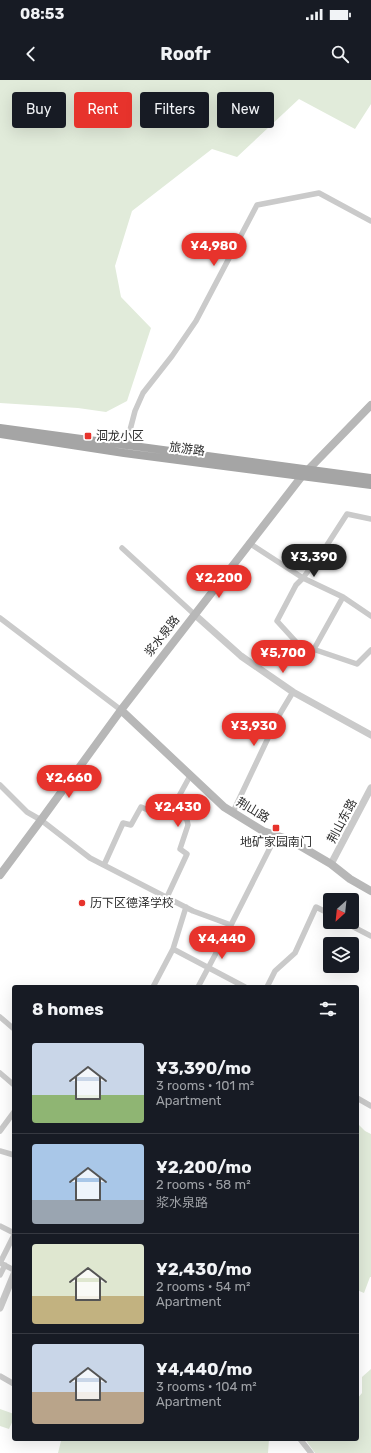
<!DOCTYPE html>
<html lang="en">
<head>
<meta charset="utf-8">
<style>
	body { margin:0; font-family:Rubik,"Noto Sans SC",sans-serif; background:#20242c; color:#f1f3f6; height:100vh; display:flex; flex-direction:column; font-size:15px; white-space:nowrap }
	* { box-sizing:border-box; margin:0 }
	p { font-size:13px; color:#9ea1a6 }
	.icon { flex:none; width:22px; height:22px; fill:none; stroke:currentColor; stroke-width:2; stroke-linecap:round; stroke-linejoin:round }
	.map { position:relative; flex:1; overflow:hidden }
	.drawer { position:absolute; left:12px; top:905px; width:347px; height:456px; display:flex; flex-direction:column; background:#171b24; border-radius:4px; box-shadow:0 4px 16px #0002 }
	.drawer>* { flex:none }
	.guide { position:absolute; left:12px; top:12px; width:347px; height:36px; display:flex; gap:8px }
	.needle { width:26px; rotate:207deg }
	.tools { position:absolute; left:323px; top:813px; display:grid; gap:8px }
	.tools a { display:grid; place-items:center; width:36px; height:36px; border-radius:4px; background:#171b24; box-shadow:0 4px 16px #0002; font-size:20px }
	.price { position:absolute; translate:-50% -34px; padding:0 9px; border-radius:14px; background:#e7332c; color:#fff; font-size:13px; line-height:26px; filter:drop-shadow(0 1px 2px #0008) }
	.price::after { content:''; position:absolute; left:50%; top:24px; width:12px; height:9px; margin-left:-6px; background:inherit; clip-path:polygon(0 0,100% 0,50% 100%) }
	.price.active { background:#222; color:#fff }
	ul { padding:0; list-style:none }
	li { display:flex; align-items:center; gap:12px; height:100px; padding:0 20px }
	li+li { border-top:1px solid #363941 }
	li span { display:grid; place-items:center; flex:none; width:112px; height:80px; border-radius:4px; color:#555 }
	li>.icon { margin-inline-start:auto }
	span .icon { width:48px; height:48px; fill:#fffc; stroke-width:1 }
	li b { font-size:17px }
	h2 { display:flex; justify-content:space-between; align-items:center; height:48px; padding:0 20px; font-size:17px }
	.pill { padding:0 14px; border-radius:4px; background:#171b24; box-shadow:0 4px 16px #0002; font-size:14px; line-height:36px }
	.pill.active { background:#e7332c; color:#fff }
	.status { display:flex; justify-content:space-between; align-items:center; height:28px; padding:0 20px; background:#171b24; direction:ltr }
	.status svg { height:11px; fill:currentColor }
	header { display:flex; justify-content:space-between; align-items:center; height:52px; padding:0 20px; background:#171b24; font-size:18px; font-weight:700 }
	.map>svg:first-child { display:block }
	.green { fill:#e1ebda }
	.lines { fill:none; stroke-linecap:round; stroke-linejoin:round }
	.minor { stroke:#cacaca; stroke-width:5.5 }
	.tertiary { stroke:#cacaca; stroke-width:7 }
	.secondary { stroke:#b7b7b7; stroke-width:8 }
	.primary { stroke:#a5a5a5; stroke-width:8 }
	.poi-dot { fill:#e7332c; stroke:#fff; stroke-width:1.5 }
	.labels { text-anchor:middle; stroke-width:4; stroke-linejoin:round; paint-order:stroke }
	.poi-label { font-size:12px; fill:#2d2d2d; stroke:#fff; text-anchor:start }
	.street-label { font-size:12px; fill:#2d2d2d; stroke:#fff }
</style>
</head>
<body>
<div class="status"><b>08:53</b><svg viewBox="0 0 49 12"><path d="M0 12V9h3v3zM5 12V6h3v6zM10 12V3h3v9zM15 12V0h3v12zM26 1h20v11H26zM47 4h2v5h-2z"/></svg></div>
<header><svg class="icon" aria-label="back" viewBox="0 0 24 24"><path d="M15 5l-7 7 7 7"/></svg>Roofr<svg class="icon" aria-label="search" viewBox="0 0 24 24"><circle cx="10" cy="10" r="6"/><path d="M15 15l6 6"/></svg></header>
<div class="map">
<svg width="371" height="1373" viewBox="0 0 371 1373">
	<rect width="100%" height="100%" fill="#fff"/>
	<path class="green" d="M0,0h371v24l-16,25 -56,-30 -62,58 -25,-8 -80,62 -17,55 6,31 30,31 -24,73 -21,11 -28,-4 -78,-5z
		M357,1043l8,8 6,3v143h-1l-6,16 -7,-3z
		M371,1289v84h-56l-10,-14h52v-40l5,-6v-16z
		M0,1329l14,5v4l-5,11 -9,-3z
		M82,1359h11l3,1v-1h173l-1,14h-210l3,-12z"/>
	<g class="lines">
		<path class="minor" d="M124,373l11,-42 8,-18 29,-37 24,-35 61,-116 62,-12 52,28
			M249,463l54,35 24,-33 20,-31 24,5
			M122,468l72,66
			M343,517l28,19
			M0,538l121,92
			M314,569l29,-52 -40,-19 -7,7 -19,36 21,23 59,20 14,-14
			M0,705l27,27 14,8 49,38 103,53 38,14 45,-89
			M233,732l45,-95 15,-25
			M104,785l19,-42 8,2 10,-18 7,3 10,-5 15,2 17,-31
			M167,817l20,-43 -7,-5 8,-24 -1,-5 -14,-13
			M344,842l27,14
			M173,869l72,38
			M153,907l20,-38 13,-42
			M198,907l33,-62
			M267,907l8,-16 20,-18 21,-46 14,7
			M0,937l14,12
			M0,993l14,12
			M357,1018l14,8
			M0,1051l14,-19
			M0,1071l14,4
			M0,1146l14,7
			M0,1183l14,-28
			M0,1183l14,7
			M0,1195l5,-10
			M0,1296l14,8
			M300,1359l11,14"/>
		<path class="tertiary" d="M194,534l47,42 52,36 78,43
			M331,784l40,-76
			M0,1228l14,-34"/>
		<path class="secondary" d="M121,630l103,97 39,24 27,9 41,24 19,15 21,12
			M0,795l41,-55 80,-110 181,-234 69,-71"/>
		<path class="primary" d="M0,348l371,50
			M0,354l124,19 247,32"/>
	</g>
	<g class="poi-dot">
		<rect x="84" y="352" width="8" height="8" rx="2"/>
		<rect x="272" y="744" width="8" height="8" rx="2"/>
		<circle cx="82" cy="823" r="4"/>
	</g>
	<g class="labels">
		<g class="poi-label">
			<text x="96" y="360">洄龙小区</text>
			<text x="276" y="766" text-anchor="middle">地矿家园南门</text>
			<text x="90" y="827">历下区德泽学校</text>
		</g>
		<g class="street-label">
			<text transform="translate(187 369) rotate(7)" y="4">旅游路</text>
			<text transform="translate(162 556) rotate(-52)" y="4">浆水泉路</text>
			<text transform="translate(253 730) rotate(31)" y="4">荆山路</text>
			<text transform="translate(342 741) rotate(-62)" y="4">荆山东路</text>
		</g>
	</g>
</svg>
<div class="tools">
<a><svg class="needle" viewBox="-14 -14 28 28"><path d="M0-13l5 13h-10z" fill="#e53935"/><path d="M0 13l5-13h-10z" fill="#9ea1a6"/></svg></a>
<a><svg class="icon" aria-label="layers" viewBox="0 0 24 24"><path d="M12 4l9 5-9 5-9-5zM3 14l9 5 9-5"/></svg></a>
</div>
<b class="price" style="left:214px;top:187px">¥4,980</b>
<b class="price active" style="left:314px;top:498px">¥3,390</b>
<b class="price" style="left:219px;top:519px">¥2,200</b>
<b class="price" style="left:283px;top:594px">¥5,700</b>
<b class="price" style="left:254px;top:667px">¥3,930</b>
<b class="price" style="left:69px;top:719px">¥2,660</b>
<b class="price" style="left:178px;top:748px">¥2,430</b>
<b class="price" style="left:222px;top:880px">¥4,440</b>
<div class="guide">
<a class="pill">Buy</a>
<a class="pill active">Rent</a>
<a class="pill">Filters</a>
<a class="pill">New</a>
</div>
<section class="drawer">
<h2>8 homes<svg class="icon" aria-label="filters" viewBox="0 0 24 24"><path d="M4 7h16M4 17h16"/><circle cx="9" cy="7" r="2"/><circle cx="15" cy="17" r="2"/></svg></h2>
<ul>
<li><span style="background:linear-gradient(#c9d6e8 65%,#8fb573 0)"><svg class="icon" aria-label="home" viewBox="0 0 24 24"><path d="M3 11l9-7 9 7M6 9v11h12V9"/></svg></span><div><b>¥3,390/mo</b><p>3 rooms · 101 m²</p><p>Apartment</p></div></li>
<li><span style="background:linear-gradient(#a9c7e8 70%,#9aa5b1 0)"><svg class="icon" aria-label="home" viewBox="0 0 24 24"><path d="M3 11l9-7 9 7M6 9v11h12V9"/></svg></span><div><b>¥2,200/mo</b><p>2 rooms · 58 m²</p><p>浆水泉路</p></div></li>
<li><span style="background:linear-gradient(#dfe7d0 65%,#c2b280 0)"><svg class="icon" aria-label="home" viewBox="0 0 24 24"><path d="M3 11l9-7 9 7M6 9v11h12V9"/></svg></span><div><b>¥2,430/mo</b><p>2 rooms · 54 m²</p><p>Apartment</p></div></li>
<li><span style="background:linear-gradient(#c9d6e8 60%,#b9a48a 0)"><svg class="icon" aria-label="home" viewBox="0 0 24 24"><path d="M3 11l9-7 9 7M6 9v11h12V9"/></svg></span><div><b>¥4,440/mo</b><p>3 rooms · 104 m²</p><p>Apartment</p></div></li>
</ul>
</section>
</div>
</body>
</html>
